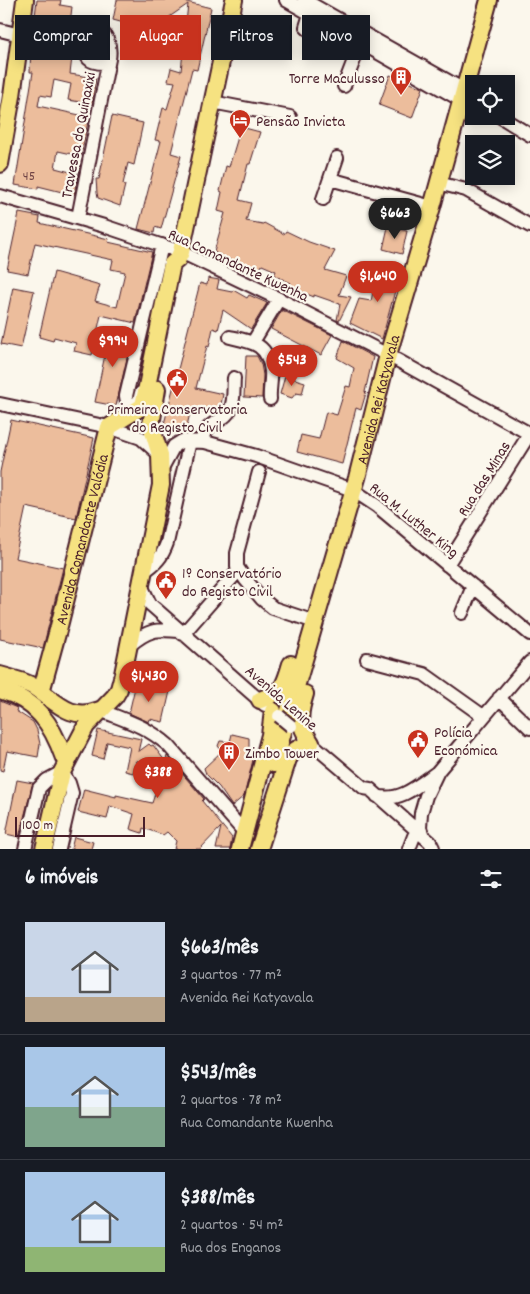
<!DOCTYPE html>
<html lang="pt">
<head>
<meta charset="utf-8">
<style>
	body { margin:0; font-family:Dekko,sans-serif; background:#20242c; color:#f1f3f6; height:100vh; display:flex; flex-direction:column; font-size:19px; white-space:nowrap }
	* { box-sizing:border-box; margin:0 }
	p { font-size:16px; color:#9ea1a6 }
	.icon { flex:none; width:28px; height:28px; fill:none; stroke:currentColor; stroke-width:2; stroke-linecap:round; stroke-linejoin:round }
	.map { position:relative; height:849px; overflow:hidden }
	.details { display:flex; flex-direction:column; background:#171b24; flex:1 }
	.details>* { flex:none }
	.guide { position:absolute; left:15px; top:15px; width:500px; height:45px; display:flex; gap:10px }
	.tools { position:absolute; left:465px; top:75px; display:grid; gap:10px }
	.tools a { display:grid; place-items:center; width:50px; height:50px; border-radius:0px; background:#171b24; box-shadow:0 2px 12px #0003; font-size:25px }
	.scale { position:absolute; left:15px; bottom:12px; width:130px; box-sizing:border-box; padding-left:5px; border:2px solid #4a1f2b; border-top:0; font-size:14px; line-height:18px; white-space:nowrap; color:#4a1f2b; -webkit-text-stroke:4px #fbf7ec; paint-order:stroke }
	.price { position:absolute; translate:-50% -42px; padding:0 11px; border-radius:18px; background:#c8321e; color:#fff; font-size:16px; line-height:32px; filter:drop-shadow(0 1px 2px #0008) }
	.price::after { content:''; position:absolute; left:50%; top:30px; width:15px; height:11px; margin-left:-8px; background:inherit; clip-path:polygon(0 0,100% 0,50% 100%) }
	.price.current { background:#222; color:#fff }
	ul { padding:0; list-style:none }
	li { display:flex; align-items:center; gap:15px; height:125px; padding:0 25px }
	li+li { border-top:1px solid #363941 }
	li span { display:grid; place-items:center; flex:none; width:140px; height:100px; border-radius:0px; color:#555 }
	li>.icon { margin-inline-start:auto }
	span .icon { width:60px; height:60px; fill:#fffc; stroke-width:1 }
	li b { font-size:21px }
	h2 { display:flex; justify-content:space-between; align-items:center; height:60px; padding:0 25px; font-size:21px }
	.pill { padding:0 18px; border-radius:0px; background:#171b24; box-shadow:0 2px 12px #0003; font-size:18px; line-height:45px }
	.pill.current { background:#c8321e; color:#fff }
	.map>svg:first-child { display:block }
	.building { fill:#ecbd9c; stroke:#4a1f2b }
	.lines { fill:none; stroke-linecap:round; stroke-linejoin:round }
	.minor-casing { stroke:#4a1f2b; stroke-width:16 }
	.major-casing { stroke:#4a1f2b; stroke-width:20 }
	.minor { stroke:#fbf7ec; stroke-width:12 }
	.major { stroke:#f6e281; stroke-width:16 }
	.minor-bridge-casing { stroke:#4a1f2b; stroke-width:16; stroke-linecap:butt }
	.minor-bridge { stroke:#fbf7ec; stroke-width:12 }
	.labels { text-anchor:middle; stroke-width:4.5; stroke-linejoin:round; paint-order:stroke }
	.number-label { font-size:14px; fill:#724647 }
	.poi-label { font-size:16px; fill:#4a1f2b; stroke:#fbf7ec; text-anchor:start }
	.street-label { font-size:16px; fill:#4a1f2b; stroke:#fbf7ec }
</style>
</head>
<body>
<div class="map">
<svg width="530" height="849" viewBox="0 0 530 849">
	<rect width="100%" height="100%" fill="#fbf7ec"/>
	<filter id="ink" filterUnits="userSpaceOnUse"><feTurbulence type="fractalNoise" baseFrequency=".02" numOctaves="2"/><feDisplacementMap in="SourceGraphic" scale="10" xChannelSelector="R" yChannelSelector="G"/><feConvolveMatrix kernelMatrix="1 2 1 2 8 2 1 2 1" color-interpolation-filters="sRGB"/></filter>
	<g filter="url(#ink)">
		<path class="building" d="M37,0h24l-1,5 12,2 -2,16 -19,-3 -1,7 -16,-3z
			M117,0h62l32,8 -14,62 -5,-1 -21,84 10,3 -20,73 -6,-2 -1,6 -16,-4 23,-88 -6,-1 8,-32 4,1 8,-27 -7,-1 3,-13 10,3 7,-67 -23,16 -5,31 -10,-1 2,-15 -18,1 1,-10 -22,-6z
			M31,46l42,3 -3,25 26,4 -4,26 -24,-4 3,-16 -17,-4 -3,17 -11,-2 -2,11 51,11 -8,39 -23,-5 -3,17 23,6 -4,21 -36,-9v3l-23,-4 18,-113h-3z
			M390,75l33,13 -11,30 -33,-13z
			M112,116l31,7 -9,42 -6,-2 -5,21 2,1 -5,21 -22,-8 -1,-5 -1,-14h3z
			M241,127l19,5 -10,32h-2l-9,36 12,3 -5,18 17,3 1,-1 20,11 2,-3 23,11 26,9 -10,19 21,6 -7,19 12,2 -12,24 -2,-1 3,-16 -26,-9v2l-12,-5 -12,-7 1,-2 -17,-8 2,-4 -14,-6 -3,6 -20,-9 -1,2 -24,-12 11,-39 -7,-2 4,-19 -2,-1 6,-25 3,1z
			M19,213l21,4 -1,6 70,16 -1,3 44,10 -17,71 -34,-8 -9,40 -18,-4 2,-8 -22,-6 -1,4 -14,-4 15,-65 46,13 -5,16 22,6 8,-35 -14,-3 2,-9 -78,-17 -7,31 -21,-4z
			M388,227l19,4 -5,23 -19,-5z
			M388,265l13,3 -19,71 -32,-16 9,-24 12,2 6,-28z
			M208,278l11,2 -2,9 15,3 1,-2 14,8 2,-3 18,8 -16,26 -28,-19 -5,20 -5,-2 -4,19 -2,-1 -11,42 27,6 -3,16 -7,4 -22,-5 -5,21 -22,-6 36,-141 7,2z
			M13,287l21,4 -13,57 -20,-4z
			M282,310l50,25 -11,20 -50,-26z
			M110,331l22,5 -16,70 -21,-4z
			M343,341l30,16 -8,35 1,1 -5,17 -5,-2 -14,56 -45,-12 4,-17 18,4 7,-27 11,3 9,-29 4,1 4,-19 -17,-10z
			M246,356h11l4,8 2,11 -1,23 -18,-1z
			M285,376l20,6 -3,12 -6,-1 -4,5 -12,-4z
			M11,420l83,18 -18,80 -50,-11 -11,51 48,10 -20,80 -43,-9v-167z
			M136,683l34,8 -7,31 -13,-3 -1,3 -20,-9z
			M0,701l17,7 -1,3 17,11 4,8 3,14 -2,13 -31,-6 -4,20 -3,-1z
			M98,730l43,9 -3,13 11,-8 2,2 2,-1 12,16 2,-5 37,43 -2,2 30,37 -2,11h-14l5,-22 -21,22h-26l2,-8 -9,-9 -4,3 -20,-7 -1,5 -12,-4 4,-15 -24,-8 -3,13 -29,-7 6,-23 32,8v-2l36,8 12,-37 -14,11 -13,-17 -4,13 -8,-2 5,-24 -23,-5 -4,17 -11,-3z
			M232,734l17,4v11l5,7 -10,40 -12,10 -13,-19 -13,-13 -2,-6 18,-17 -4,-5 2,-5 10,1z
			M17,780l16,3 -14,54 -13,-3z
			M74,837l19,5 -2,7h-20z"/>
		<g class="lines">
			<g class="minor-casing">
				<path id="minor" d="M286,0l175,100h11
					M304,0l160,90 6,7
					M310,14l-4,13 2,2 48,26
					M0,30l20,5 62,6
					M344,86l15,-39
					M212,102l78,15
					M499,116l31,19
					M330,179l102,28
					M438,183l28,7 64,36
					M0,196l104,30 77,26 98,47 109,56 142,79
					M323,199l14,-41
					M78,218l31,-159c2,-12 -1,-28 -15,-31l-5,2 -7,11c4,15 4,22 22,22l5,-4
					M230,337c23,5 38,7 41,34 1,9 -2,19 -1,28
					M253,342l26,-43
					M141,393l-2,8 -5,3 -7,-2 -1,-6 36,-151
					M0,404l109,23 32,11 19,17
					M201,442c6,-23 22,-18 29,-32 5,-9 3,-22 4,-32
					M161,470l13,-24 8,-5 23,1 51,14 97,34 24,16 153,128
					M259,472l-22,81v14l8,12 17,20 11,9 33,11
					M447,565l83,-132
					M143,572c13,-8 19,-15 24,-29l23,-102
					M141,585l9,19 115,101
					M462,613l11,-27
					M183,634l56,-64
					M130,645c18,-15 25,-16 49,-14
					M367,659l57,15 59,42
					M499,698l31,30
					M100,710c27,11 46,16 68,35l77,88
					M304,737l60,51 6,1 60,53 3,6
					M377,796c22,7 42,-11 59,-23
					M423,836l-3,-8 1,-15 5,-17 12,-25 92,-109
					M25,849l14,-61 8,-8 15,-8 7,11 3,10 -13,56
					M409,849l5,-13"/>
			</g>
			<g class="major-casing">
				<g id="major">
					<path d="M0,164l12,-68 13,-96"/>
					<path d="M0,675c14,4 29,7 40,16 21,16 33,29 60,19"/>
					<path d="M0,690c36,10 52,34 64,68"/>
					<path id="s1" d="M41,692l17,-62 51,-203 34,-21 29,-142 6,-5 3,-7 53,-252"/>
					<path d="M260,700c25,-10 23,-11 31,-36"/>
					<path id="s2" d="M289,711l68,-233 31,-123 44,-148 57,-207"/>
					<path d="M274,764l9,-32"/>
					<path d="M44,849l18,-77 24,-46 29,-30 4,-7 4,-15 38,-189 -1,-30 -9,-30 6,-36"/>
					<path d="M240,849l30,-114 3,-24"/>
					<path d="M259,849l29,-90c5,-10 13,-12 23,-16 -13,-20 -13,-26 -6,-49"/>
				</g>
			</g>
			<use href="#minor" class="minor"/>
			<use href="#major" class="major"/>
			<g class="minor-bridge-casing">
				<path id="minor-bridge" d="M279,716l12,10"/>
			</g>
			<use href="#minor-bridge" class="minor-bridge"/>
		</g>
	</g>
	<defs>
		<g id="building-pin" transform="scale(1.125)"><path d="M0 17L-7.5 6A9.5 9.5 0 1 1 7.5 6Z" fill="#c8321e" stroke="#fbf7ec"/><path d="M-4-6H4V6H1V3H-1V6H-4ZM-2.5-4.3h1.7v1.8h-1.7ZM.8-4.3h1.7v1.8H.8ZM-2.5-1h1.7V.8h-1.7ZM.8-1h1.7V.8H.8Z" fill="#fff"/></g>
		<g id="hotel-pin" transform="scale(1.125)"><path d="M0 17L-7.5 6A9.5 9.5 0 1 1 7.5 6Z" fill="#c8321e" stroke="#fbf7ec"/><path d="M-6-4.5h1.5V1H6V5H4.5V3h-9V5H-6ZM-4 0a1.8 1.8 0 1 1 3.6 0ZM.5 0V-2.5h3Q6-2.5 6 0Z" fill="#fff"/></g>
		<g id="civic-pin" transform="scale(1.125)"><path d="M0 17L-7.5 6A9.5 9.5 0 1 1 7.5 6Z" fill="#c8321e" stroke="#fbf7ec"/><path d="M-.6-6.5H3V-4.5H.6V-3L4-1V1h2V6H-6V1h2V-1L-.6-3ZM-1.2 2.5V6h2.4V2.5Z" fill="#fff"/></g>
	</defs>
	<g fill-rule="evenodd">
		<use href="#building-pin" x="401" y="77"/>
		<use href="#hotel-pin" x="240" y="120"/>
		<use href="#civic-pin" x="177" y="379"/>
		<use href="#civic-pin" x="166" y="581"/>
		<use href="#civic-pin" x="418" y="740"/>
		<use href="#building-pin" x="229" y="752"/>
	</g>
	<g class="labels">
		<g class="number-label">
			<text x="29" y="180">45</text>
		</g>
		<g class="poi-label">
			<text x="385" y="83" text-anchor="end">Torre Maculusso</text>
			<text x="256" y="126">Pensão Invicta</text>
			<text x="177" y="414" text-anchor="middle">Primeira Conservatoria<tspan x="177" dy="18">do Registo Civil</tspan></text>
			<text x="182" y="578">1º Conservatório<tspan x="182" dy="18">do Registo Civil</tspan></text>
			<text x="434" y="737">Polícia<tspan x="434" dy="18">Económica</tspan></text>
			<text x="245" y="758">Zimbo Tower</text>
		</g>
		<g class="street-label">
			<text transform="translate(77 135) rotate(-79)" y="6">Travessa do Quinaxixi</text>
			<text transform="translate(239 264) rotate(25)" y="6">Rua Comandante Kwenha</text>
			<text dy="6" stroke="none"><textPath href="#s2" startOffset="324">Avenida Rei Katyavala</textPath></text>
			<text transform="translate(483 478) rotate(-58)" y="6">Rua das Minas</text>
			<text transform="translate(415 519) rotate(39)" y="6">Rua M. Luther King</text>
			<text dy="6" stroke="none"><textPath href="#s1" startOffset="158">Avenida Comandante Valódia</textPath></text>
			<text transform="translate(282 697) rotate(41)" y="6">Avenida Lenine</text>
		</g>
	</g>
</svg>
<div class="tools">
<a><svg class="icon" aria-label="locate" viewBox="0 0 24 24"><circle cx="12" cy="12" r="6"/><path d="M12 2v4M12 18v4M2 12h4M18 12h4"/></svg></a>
<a><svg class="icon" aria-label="layers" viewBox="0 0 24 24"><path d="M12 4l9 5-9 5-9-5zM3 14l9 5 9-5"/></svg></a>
</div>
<div class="scale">100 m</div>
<b class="price current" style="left:395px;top:240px">$663</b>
<b class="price" style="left:378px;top:303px">$1,640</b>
<b class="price" style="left:113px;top:368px">$994</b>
<b class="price" style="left:292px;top:387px">$543</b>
<b class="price" style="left:149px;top:703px">$1,430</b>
<b class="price" style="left:158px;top:799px">$388</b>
<div class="guide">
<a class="pill">Comprar</a>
<a class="pill current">Alugar</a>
<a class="pill">Filtros</a>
<a class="pill">Novo</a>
</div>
</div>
<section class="details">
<h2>6 imóveis<svg class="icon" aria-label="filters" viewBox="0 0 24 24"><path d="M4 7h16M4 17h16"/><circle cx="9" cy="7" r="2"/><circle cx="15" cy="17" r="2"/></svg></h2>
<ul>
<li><span style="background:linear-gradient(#c9d6e8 75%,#b9a48a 0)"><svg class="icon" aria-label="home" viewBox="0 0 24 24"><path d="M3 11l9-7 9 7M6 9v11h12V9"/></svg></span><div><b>$663/mês</b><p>3 quartos · 77 m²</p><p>Avenida Rei Katyavala</p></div></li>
<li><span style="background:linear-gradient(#a9c7e8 60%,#7fa58c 0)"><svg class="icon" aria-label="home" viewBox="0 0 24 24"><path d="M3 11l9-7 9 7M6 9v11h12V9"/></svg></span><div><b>$543/mês</b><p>2 quartos · 78 m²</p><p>Rua Comandante Kwenha</p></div></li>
<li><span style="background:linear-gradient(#a9c7e8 75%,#8fb573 0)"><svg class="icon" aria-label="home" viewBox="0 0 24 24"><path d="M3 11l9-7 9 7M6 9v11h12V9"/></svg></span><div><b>$388/mês</b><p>2 quartos · 54 m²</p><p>Rua dos Enganos</p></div></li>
</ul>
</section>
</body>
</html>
